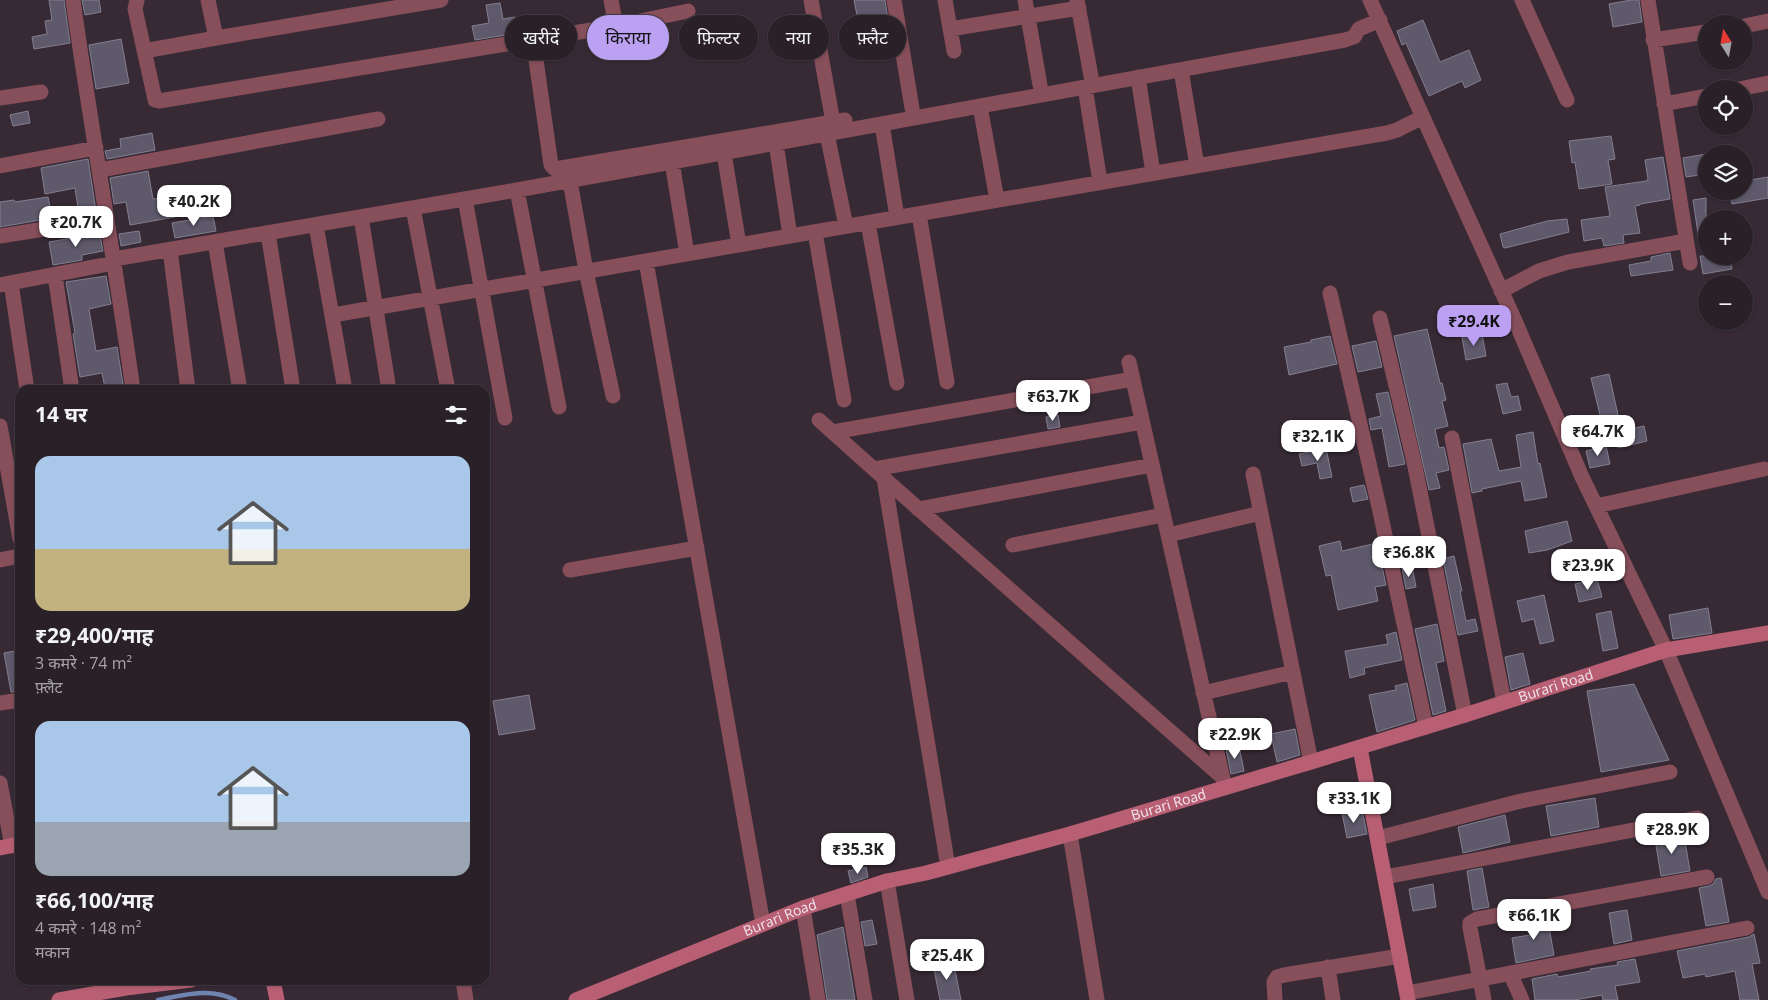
<!DOCTYPE html>
<html lang="hi">
<head>
<meta charset="utf-8">
<style>
	body { margin:0; font-family:"Open Sans","Noto Sans Devanagari",sans-serif; background:#312830; color:#f1f3f6; height:100vh; display:flex; flex-direction:column; font-size:19px; white-space:nowrap }
	* { box-sizing:border-box; margin:0 }
	p { font-size:16px; color:#a5a3a8 }
	.icon { flex:none; width:28px; height:28px; fill:none; stroke:currentColor; stroke-width:2; stroke-linecap:round; stroke-linejoin:round }
	.map { position:relative; flex:1; overflow:hidden }
	.side { position:absolute; left:15px; top:385px; width:475px; height:600px; display:flex; flex-direction:column; background:#292028; border-radius:15px; box-shadow:0 1px 4px #0004,0 0 0 1px #453e45 }
	.side>* { flex:none }
	.top-card { position:absolute; left:505px; top:15px; width:475px; height:45px; display:flex; gap:10px }
	.needle { width:32px; rotate:349deg }
	.buttons { position:absolute; left:1698px; top:15px; display:grid; gap:10px }
	.buttons a { display:grid; place-items:center; width:55px; height:55px; border-radius:50%; background:#292028; box-shadow:0 1px 4px #0004,0 0 0 1px #453e45; font-size:25px }
	.price { position:absolute; translate:-50% -42px; padding:0 11px; border-radius:10px; background:#fff; color:#222; font-size:16px; line-height:32px; filter:drop-shadow(0 1px 2px #0008) }
	.price::after { content:''; position:absolute; left:50%; top:30px; width:15px; height:11px; margin-left:-8px; background:inherit; clip-path:polygon(0 0,100% 0,50% 100%) }
	.price.active { background:#bca0f2; color:#111 }
	ul { padding:0; list-style:none }
	li { display:grid; align-content:center; gap:10px; height:265px; padding:0 20px }
	li span { display:grid; place-items:center; height:155px; border-radius:15px; color:#555 }
	li>.icon { margin-inline-start:auto }
	span .icon { width:90px; height:90px; fill:#fffc; stroke-width:1 }
	li b { font-size:21px }
	h2 { display:flex; justify-content:space-between; align-items:center; height:60px; padding:0 20px; font-size:21px }
	.chip { padding:0 18px; border-radius:22px; background:#292028; box-shadow:0 1px 4px #0004,0 0 0 1px #453e45; font-size:18px; line-height:45px }
	.chip.active { background:#bca0f2; color:#111 }
	.map>svg:first-child { display:block }
	.lines { fill:none; stroke-linecap:round; stroke-linejoin:round }
	.stream { stroke:#7084b2; stroke-width:4.5 }
	.building { fill:#5e596b; stroke:#837e90 }
	.street { stroke:#874f5a; stroke-width:15 }
	.secondary { stroke:#b85f73; stroke-width:15 }
	.labels { text-anchor:middle; stroke-width:4; stroke-linejoin:round; paint-order:stroke }
	.street-label { font-size:14px; fill:#efe6ee; stroke:#372a35 }
</style>
</head>
<body>
<div class="map">
<svg width="1768" height="1000" viewBox="0 0 1768 1000">
	<rect width="100%" height="100%" fill="#372a35"/>
	<g class="lines">
		<path class="stream" d="M158,1000c26,-5 52,-13 77,0"/>
	</g>
	<path class="building" d="M49,0h15l6,43 -36,6 -2,-12 15,-3 -2,-13 7,-1z
		M82,0h17l2,12 -16,3z
		M854,0h31l3,20 -29,6z
		M1631,0h8l3,22 -29,5 -4,-23z
		M500,3l3,16 12,-2 3,16 -43,7 -3,-14 17,-3 -3,-18z
		M1423,20l17,42 29,-12 12,30 -16,8 -3,-7 -33,15 -23,-53 -4,2 -5,-14z
		M121,39l8,44 -33,6 -7,-44z
		M28,111l2,12 -17,3 -3,-11z
		M152,133l3,17 -48,9 -2,-8 16,-3 -1,-9z
		M1611,136l4,23 -7,1 4,24 -33,5 -4,-27 -3,1 -3,-22z
		M1706,154v20l-20,3 -3,-19z
		M1663,157l7,42 -30,5v1l-5,1 5,27 -17,2 1,8 -20,3 -2,-8 -18,3 -3,-21 29,-4 -5,-29 41,-6 2,-2 -3,-19z
		M88,159l8,52 -17,3 -4,-26 -30,6 -4,-26z
		M148,171l5,28 19,-3 3,21 -45,8 -4,-23 -12,2 -4,-26z
		M1768,177v21l-36,6 -2,-13h14v-10z
		M48,197l4,21 -52,9v-25l14,-2 1,2z
		M1706,198v42h-7l-6,-40z
		M213,216l3,15 -41,7 -3,-15z
		M1567,219l2,13 -64,16 -2,-1 -3,-13 47,-13z
		M99,230l4,21 -21,4v5l-29,5 -4,-23 34,-6 -1,-4z
		M139,231l2,11 -20,4 -2,-12z
		M1670,253l3,17 -42,6 -2,-11 22,-4v-4z
		M1700,256h30l2,13 -29,5z
		M106,276l5,28 -22,5 7,42 21,-4 6,37 -18,4 -3,-15 -22,4 -7,-43 2,-1 -9,-51z
		M1427,329l13,54h2l4,17 -4,1 6,25 -13,3 4,19 5,-1 5,23 -13,3 4,15 -11,2 -35,-154z
		M1482,334l4,22 -20,4 -4,-23z
		M1330,336l7,28 -48,11 -5,-28 27,-5v-2z
		M1376,341l6,26 -24,5 -6,-26z
		M1609,374l9,41 -17,4 -10,-41z
		M1507,383l4,14 7,-1 3,14 -18,4 -7,-29z
		M1388,392l17,72 -16,3 -7,-39 -11,2 -2,-11 12,-3 -5,-22z
		M1058,415l2,12 -12,2 -2,-12z
		M1644,426l3,15 -29,7 -4,-15z
		M1533,432l5,32 2,-1 7,34 -22,4 -4,-20 -39,8v2l-10,2 -9,-49 28,-5 8,32 22,-4 -5,-32z
		M1606,446l4,18 -20,4 -4,-17z
		M1326,448l6,29 -12,2 -3,-16 -15,3 -3,-12z
		M1364,485l4,14 -15,3 -3,-14z
		M1567,521l5,20 -25,9 -18,3 -4,-22z
		M1340,541l2,10 35,-8 9,42 -11,2 3,14 -40,9 -7,-35 -5,1 -7,-30z
		M1454,556l8,35h-2l6,30 9,-2 3,12 -20,4 -15,-76z
		M1412,566l4,21 -10,2 -4,-21z
		M1597,579l5,18 -23,5 -4,-18z
		M1544,595l10,46 -14,3 -6,-25 -12,3 -5,-21z
		M1708,608l4,25 -39,6 -4,-24z
		M1611,611l7,37 -15,3 -7,-37z
		M1437,624l7,37 -8,2 10,48 -13,4 -18,-86z
		M1396,632l6,28 -38,8 1,6 -15,4 -5,-27 43,-7 -2,-9z
		M20,650v41l-9,1 -7,-39z
		M1523,653l7,31 -19,6 -6,-33z
		M1407,683l8,37 -38,12 -8,-37 27,-5 -1,-4z
		M1634,684l35,76 -68,12 -14,-81z
		M529,695l6,34 -36,6 -6,-34z
		M1295,729l5,26 -23,7 -6,-28z
		M1239,746l5,25 -13,3 -5,-25z
		M1595,798l4,29 -48,9 -5,-30z
		M1362,809l5,25 -20,4 -5,-25z
		M1505,815l5,27 -47,11 -5,-26z
		M1684,835l6,36 -29,5 -6,-37z
		M866,867l2,10 -17,6 -3,-12z
		M1482,868l7,39 -16,3 -6,-39z
		M1721,878l8,44 -23,4 -7,-38 10,-2 4,-2 3,-5z
		M1433,884l3,23 -23,4 -4,-22z
		M1627,910l5,30 -18,4 -5,-31z
		M1547,916l7,39 -38,8 -4,-25 18,-3 -3,-16z
		M872,920l5,24 -12,2 -4,-24z
		M843,927l12,73h-28l-10,-65z
		M1754,934l6,29 -8,1 7,36h-19l-5,-29 -29,6 -1,-3 -22,4 -6,-27 72,-14z
		M1635,959l5,23 -25,4 3,14h-15l-1,-5 -27,5h-40l-3,-21 25,-5 1,3 33,-6 -1,-2 28,-4 -1,-3z
		M953,960l8,40h-21l-7,-36z"/>
	<g class="lines">
		<path class="street" d="M73,0c18,130 42,260 60,390
			M137,0l-2,9 19,86 1,5 4,1 457,-75 72,-15
			M208,0l8,38
			M611,0l5,26
			M811,0l22,122
			M894,0l18,108
			M945,0l9,51
			M1025,0l15,85
			M1077,0l14,76
			M1370,0l146,323 66,154 84,173 102,242
			M1522,0l45,100
			M1648,0l42,263
			M1744,26l24,-5
			M950,29l129,-21
			M533,39l18,126 4,4 290,-49
			M1653,40l53,-8
			M144,51l72,-13 225,-38
			M1181,70l16,96
			M1138,77l15,96
			M1085,87l15,95
			M1739,89l29,-6
			M0,98l41,-6
			M1664,104l42,-8
			M980,106l17,94
			M882,124l15,93
			M827,134l19,92
			M776,143l14,93
			M724,153l15,92
			M672,162l15,92
			M0,166l96,-18
			M100,170l278,-51
			M570,181l16,90 27,125
			M517,190l42,217
			M465,199l40,219
			M413,208l35,182
			M919,214l28,168
			M361,217l28,173
			M868,223l29,160
			M316,225l29,165
			M815,232l29,168
			M268,233l25,157
			M0,236l107,-17
			M215,242l25,148
			M170,250l18,140
			M114,259l403,-69 828,-150 9,-3 5,-8 21,-9
			M646,261l117,663
			M55,275l17,115
			M11,283l16,107
			M0,285l114,-22
			M1501,291l38,-20 29,-9 118,-21
			M1330,293l49,214 47,220
			M333,315l1054,-182 10,-3 26,-13
			M1380,318l34,144 51,253
			M1129,362l94,417
			M819,420l76,68 327,289
			M0,426l20,113
			M833,432l300,-53
			M1452,438l52,264
			M874,469l268,-47
			M1253,474l58,288
			M884,478l64,389
			M1596,506l168,-37
			M918,509l234,-44
			M1168,535l93,-22
			M1013,545l150,-30
			M0,560l20,-4
			M570,570l127,-22
			M1203,693l90,-21
			M0,703l20,-3
			M0,783l12,63
			M1070,834l27,166
			M1378,838l143,-37 149,-29
			M1385,877l312,-59
			M887,881l20,119
			M847,894l18,106
			M803,908l15,92
			M1328,967l5,33
			M1510,973l12,27
			M463,980l3,20
			M1407,993l340,-65
			M1275,1000l-1,-18 3,-5 7,-2 116,-19
			M1484,1000l-14,-72v-5l7,-4 230,-42"/>
		<g class="secondary">
			<path d="M1360,748l48,252"/>
			<path d="M0,848l20,-4"/>
			<path d="M273,980l4,20"/>
			<path d="M59,1000l67,-12 65,-8"/>
			<path id="s1" d="M576,1000l227,-92 84,-27 39,-8 144,-39 241,-72 154,-47 201,-65 102,-17"/>
		</g>
	</g>
	<g class="labels">
		<g class="street-label">
			<text dy="5" stroke="none"><textPath href="#s1" startOffset="1030">Burari Road</textPath></text>
			<text dy="5" stroke="none"><textPath href="#s1" startOffset="625">Burari Road</textPath></text>
			<text dy="5" stroke="none"><textPath href="#s1" startOffset="220">Burari Road</textPath></text>
		</g>
	</g>
</svg>
<div class="buttons">
<a><svg class="needle" viewBox="-14 -14 28 28"><path d="M0-13l5 13h-10z" fill="#e53935"/><path d="M0 13l5-13h-10z" fill="#a5a3a8"/></svg></a>
<a><svg class="icon" aria-label="locate" viewBox="0 0 24 24"><circle cx="12" cy="12" r="6"/><path d="M12 2v4M12 18v4M2 12h4M18 12h4"/></svg></a>
<a><svg class="icon" aria-label="layers" viewBox="0 0 24 24"><path d="M12 4l9 5-9 5-9-5zM3 14l9 5 9-5"/></svg></a>
<a>+</a>
<a>−</a>
</div>
<b class="price" style="left:194px;top:227px">₹40.2K</b>
<b class="price" style="left:76px;top:248px">₹20.7K</b>
<b class="price active" style="left:1474px;top:347px">₹29.4K</b>
<b class="price" style="left:1053px;top:422px">₹63.7K</b>
<b class="price" style="left:1598px;top:457px">₹64.7K</b>
<b class="price" style="left:1318px;top:462px">₹32.1K</b>
<b class="price" style="left:1409px;top:578px">₹36.8K</b>
<b class="price" style="left:1588px;top:591px">₹23.9K</b>
<b class="price" style="left:1235px;top:760px">₹22.9K</b>
<b class="price" style="left:1354px;top:824px">₹33.1K</b>
<b class="price" style="left:1672px;top:855px">₹28.9K</b>
<b class="price" style="left:858px;top:875px">₹35.3K</b>
<b class="price" style="left:1534px;top:941px">₹66.1K</b>
<b class="price" style="left:947px;top:981px">₹25.4K</b>
<div class="top-card">
<a class="chip">खरीदें</a>
<a class="chip active">किराया</a>
<a class="chip">फ़िल्टर</a>
<a class="chip">नया</a>
<a class="chip">फ़्लैट</a>
</div>
<section class="side">
<h2>14 घर<svg class="icon" aria-label="filters" viewBox="0 0 24 24"><path d="M4 7h16M4 17h16"/><circle cx="9" cy="7" r="2"/><circle cx="15" cy="17" r="2"/></svg></h2>
<ul>
<li><span style="background:linear-gradient(#a9c7e8 60%,#c2b280 0)"><svg class="icon" aria-label="home" viewBox="0 0 24 24"><path d="M3 11l9-7 9 7M6 9v11h12V9"/></svg></span><div><b>₹29,400/माह</b><p>3 कमरे · 74 m²</p><p>फ़्लैट</p></div></li>
<li><span style="background:linear-gradient(#a9c7e8 65%,#9aa5b1 0)"><svg class="icon" aria-label="home" viewBox="0 0 24 24"><path d="M3 11l9-7 9 7M6 9v11h12V9"/></svg></span><div><b>₹66,100/माह</b><p>4 कमरे · 148 m²</p><p>मकान</p></div></li>
</ul>
</section>
</div>
</body>
</html>
